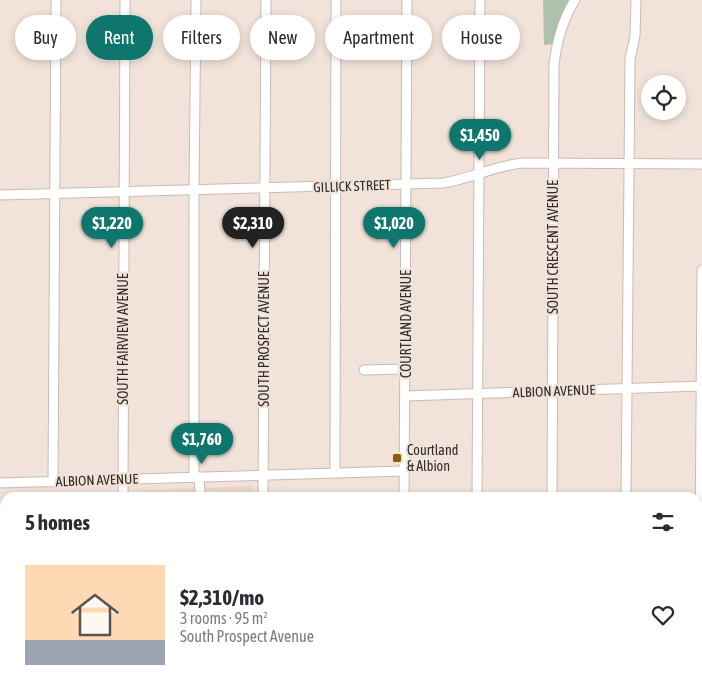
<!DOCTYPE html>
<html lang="en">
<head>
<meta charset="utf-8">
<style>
	body { margin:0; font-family:"Asap Condensed",sans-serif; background:#f7f7f7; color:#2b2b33; height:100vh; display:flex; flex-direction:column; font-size:19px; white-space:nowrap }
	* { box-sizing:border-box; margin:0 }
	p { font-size:16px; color:#7c7c81 }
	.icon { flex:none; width:28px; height:28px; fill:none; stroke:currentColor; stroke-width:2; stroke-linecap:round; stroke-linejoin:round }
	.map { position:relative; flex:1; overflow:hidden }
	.side { position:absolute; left:0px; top:492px; width:702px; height:196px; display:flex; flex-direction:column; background:#fff; border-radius:15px 15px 0 0; box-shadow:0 2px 8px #0003 }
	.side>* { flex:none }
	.hud { position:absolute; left:15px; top:15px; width:672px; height:45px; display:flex; gap:10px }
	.fabs { position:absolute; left:641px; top:75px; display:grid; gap:10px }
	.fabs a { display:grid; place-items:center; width:45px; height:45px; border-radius:50%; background:#fff; box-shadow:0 2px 8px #0003; font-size:25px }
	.price { position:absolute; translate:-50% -42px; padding:0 11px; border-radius:18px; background:#0f766e; color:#fff; font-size:16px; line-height:32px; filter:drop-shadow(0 1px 2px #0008) }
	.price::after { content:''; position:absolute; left:50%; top:30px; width:15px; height:11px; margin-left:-8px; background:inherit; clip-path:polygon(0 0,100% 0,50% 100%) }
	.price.active { background:#222; color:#fff }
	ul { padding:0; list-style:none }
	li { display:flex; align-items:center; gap:15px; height:125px; padding:0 25px }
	li span { display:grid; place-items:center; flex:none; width:140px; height:100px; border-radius:0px; color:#555 }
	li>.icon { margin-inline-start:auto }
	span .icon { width:60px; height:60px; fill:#fffc; stroke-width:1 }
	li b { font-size:21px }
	h2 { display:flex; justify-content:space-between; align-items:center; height:60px; padding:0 25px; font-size:21px }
	.pill { padding:0 18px; border-radius:22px; background:#fff; box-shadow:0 2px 8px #0003; font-size:18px; line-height:45px }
	.pill.active { background:#0f766e; color:#fff }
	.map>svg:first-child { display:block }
	.built { fill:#ebd7c9 }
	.green { fill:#aec1ad }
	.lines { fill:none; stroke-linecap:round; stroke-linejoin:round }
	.minor-casing { stroke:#c9bbb2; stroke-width:11 }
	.minor { stroke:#fff; stroke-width:9 }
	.poi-dot { fill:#8b5e01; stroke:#f1e3da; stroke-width:2 }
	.labels { text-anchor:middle; stroke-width:4.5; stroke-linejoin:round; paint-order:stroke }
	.street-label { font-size:14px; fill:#312c28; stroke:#f1e3da }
	.poi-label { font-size:14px; fill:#312c28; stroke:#f1e3da; text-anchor:start }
</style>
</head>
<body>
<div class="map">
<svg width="702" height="688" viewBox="0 0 702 688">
	<rect width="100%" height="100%" fill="#f1e3da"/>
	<path class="built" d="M253,486v11l-118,1v-7z
		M142,684h110v4h-101z"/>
	<path class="green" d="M543,0h29l-16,30 -3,14 -9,1z
		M0,636l5,3v45h94l9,4h-108z"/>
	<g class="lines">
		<g class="minor-casing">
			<path id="minor" d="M0,195l443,-12c27,-4 51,-17 79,-20l180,1
				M364,370l42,-1
				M405,396l297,-10
				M335,473l1,-473
				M194,477v-287l2,-190
				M199,477l1,16 2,5
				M53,482l3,-482
				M0,483l404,-12
				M123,498l2,-498
				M239,498l24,-1
				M263,498l3,-498
				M404,498l3,-498
				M477,498l3,-498
				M552,498l2,-434c3,-23 8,-44 21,-64
				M626,498l4,-439 5,-23 1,-36
				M0,572h5
				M0,628l5,2
				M18,684v4
				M115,684l8,4
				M43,688l2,-4
				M262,688l1,-4
				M404,688v-4
				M476,688v-4
				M550,688v-4
				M625,688v-4
				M699,688l3,-418"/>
		</g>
		<use href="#minor" class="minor"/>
	</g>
	<rect class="poi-dot" x="392" y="453" width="10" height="10" rx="2.5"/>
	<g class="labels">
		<g class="street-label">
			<text transform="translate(352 186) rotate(-2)" y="5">GILLICK STREET</text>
			<text transform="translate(553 247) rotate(-90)" y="5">SOUTH CRESCENT AVENUE</text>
			<text transform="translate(406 324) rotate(-90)" y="5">COURTLAND AVENUE</text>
			<text transform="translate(123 339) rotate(-90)" y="5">SOUTH FAIRVIEW AVENUE</text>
			<text transform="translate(264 339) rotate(-90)" y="5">SOUTH PROSPECT AVENUE</text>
			<text transform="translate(554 391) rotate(-2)" y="5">ALBION AVENUE</text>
			<text transform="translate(97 480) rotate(-2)" y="5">ALBION AVENUE</text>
		</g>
		<g class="poi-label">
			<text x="407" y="455">Courtland<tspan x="407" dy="16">&amp; Albion</tspan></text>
		</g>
	</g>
</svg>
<div class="fabs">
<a><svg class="icon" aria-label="locate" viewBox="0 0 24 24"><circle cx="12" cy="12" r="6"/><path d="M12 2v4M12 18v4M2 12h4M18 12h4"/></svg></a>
</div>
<b class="price" style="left:480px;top:161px">$1,450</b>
<b class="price" style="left:112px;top:249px">$1,220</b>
<b class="price active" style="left:253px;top:249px">$2,310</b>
<b class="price" style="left:394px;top:249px">$1,020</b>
<b class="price" style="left:202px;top:465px">$1,760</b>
<div class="hud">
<a class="pill">Buy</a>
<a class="pill active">Rent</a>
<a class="pill">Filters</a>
<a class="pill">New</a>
<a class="pill">Apartment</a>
<a class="pill">House</a>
</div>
<section class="side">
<h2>5 homes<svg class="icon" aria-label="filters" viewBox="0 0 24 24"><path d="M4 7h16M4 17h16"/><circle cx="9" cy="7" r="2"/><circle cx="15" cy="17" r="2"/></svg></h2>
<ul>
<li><span style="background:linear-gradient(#ffd9b3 75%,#9aa5b1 0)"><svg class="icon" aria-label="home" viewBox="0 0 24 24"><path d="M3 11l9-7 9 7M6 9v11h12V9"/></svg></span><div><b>$2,310/mo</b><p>3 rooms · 95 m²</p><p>South Prospect Avenue</p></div><svg class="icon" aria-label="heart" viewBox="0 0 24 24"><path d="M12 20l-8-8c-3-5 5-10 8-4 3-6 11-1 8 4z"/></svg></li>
</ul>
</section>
</div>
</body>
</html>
